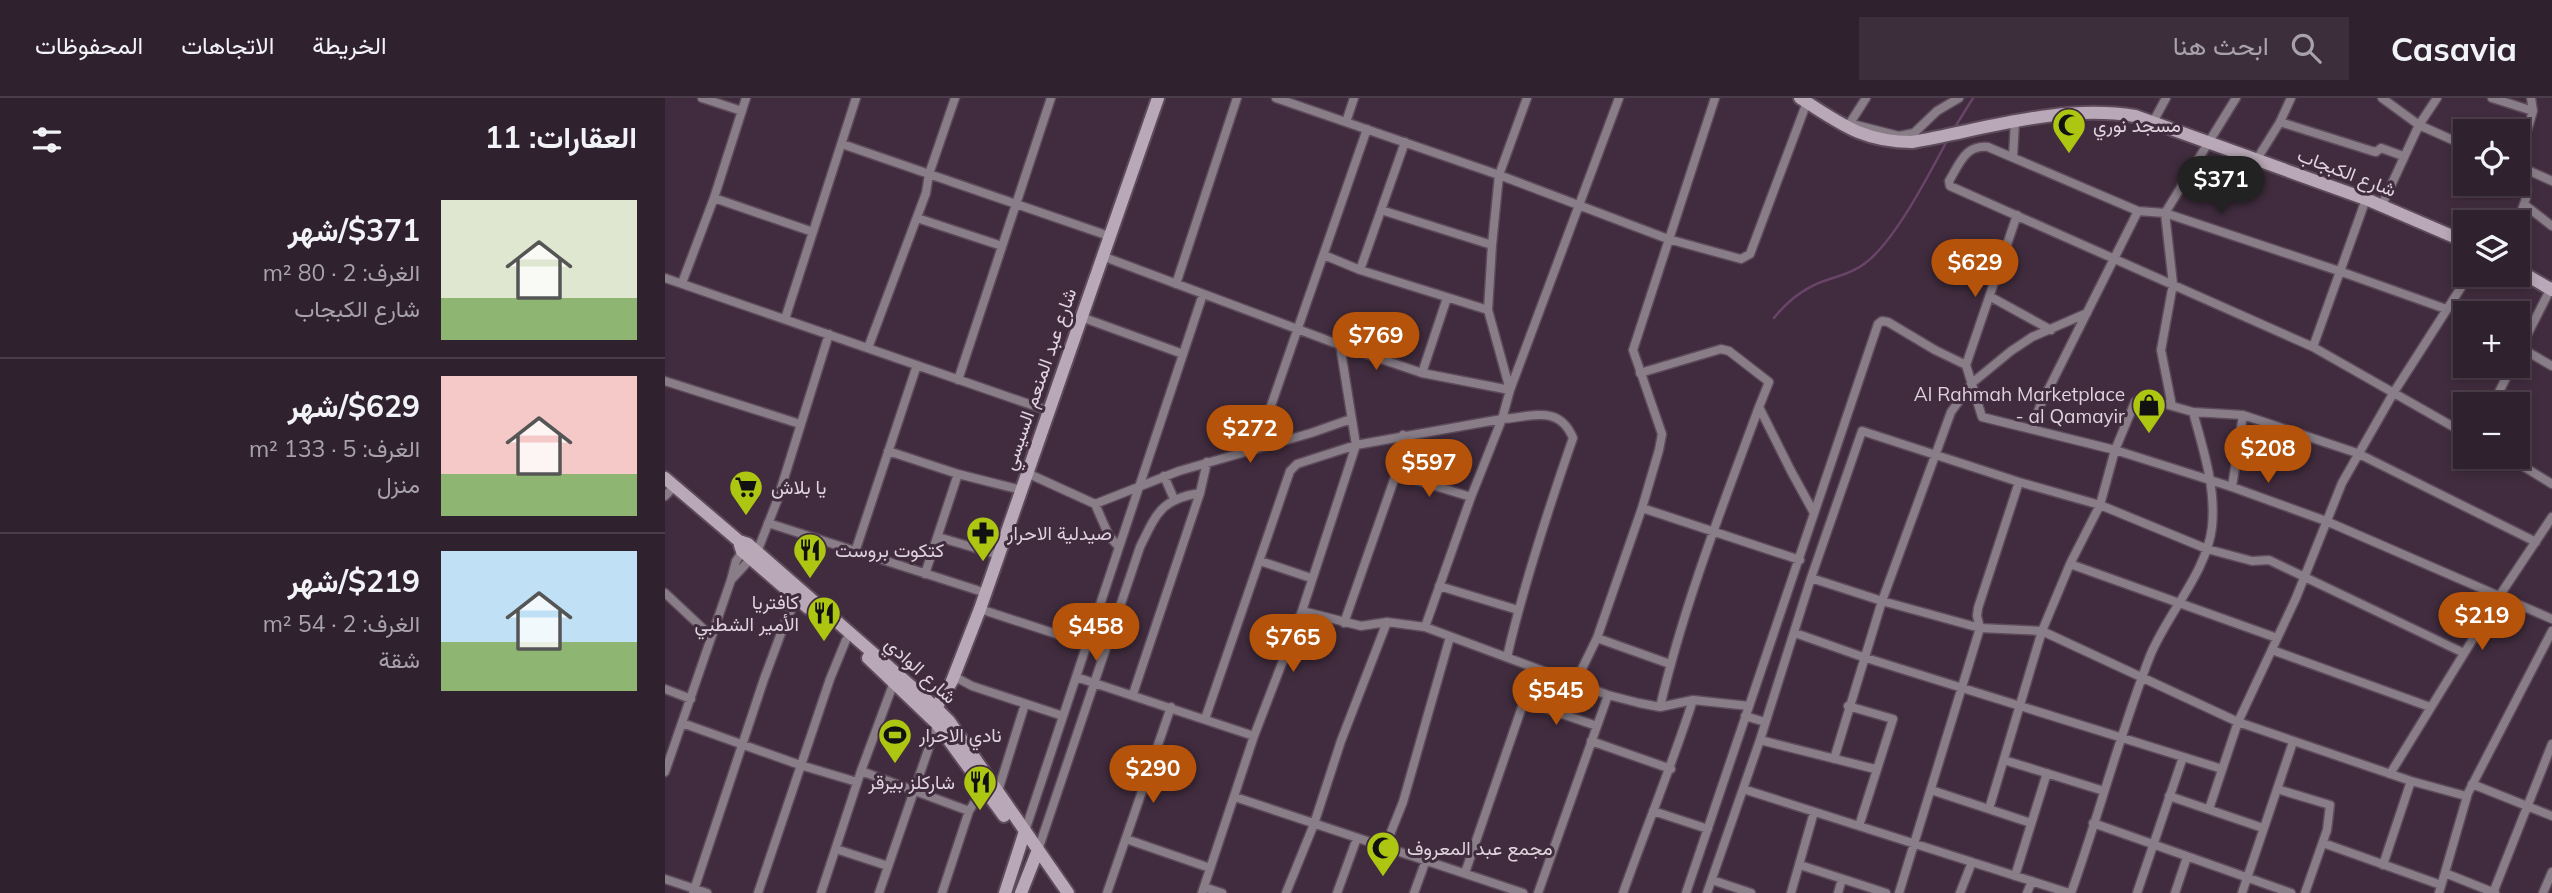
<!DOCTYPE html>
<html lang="ar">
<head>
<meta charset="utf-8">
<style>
	body { margin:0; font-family:Mulish,Vazirmatn,sans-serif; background:#3c2e3a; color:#f1f3f6; direction:rtl; height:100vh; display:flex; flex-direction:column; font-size:26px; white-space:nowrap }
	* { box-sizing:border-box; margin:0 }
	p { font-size:23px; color:#a8a3aa }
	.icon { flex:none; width:38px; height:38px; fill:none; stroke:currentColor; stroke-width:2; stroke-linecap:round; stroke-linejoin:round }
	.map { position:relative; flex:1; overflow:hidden; direction:ltr }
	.drawer { display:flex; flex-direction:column; background:#30212e; width:665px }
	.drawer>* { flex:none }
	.fabs { position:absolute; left:1788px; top:21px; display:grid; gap:14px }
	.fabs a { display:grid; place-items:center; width:77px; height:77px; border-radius:0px; background:#30212e; box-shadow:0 4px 10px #0003,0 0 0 2px #4b3e4a; font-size:35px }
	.price { position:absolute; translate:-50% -60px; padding:0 16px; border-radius:24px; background:#b45309; color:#fff; font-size:23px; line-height:46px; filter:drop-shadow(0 2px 4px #0008) }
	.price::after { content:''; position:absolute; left:50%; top:42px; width:21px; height:16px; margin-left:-10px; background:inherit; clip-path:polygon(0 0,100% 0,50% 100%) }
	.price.on { background:#222; color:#fff }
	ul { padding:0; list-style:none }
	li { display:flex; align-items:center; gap:21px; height:175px; padding:0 28px }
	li+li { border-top:2px solid #4b3e4a }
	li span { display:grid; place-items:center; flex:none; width:196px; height:140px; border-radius:0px; color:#555 }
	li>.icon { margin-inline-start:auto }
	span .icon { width:84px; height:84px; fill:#fffc; stroke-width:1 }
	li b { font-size:30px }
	h2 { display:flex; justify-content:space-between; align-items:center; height:84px; padding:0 28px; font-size:30px }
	header { display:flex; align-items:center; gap:42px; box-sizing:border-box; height:98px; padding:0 35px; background:#30212e; border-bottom:2px solid #4b3e4a }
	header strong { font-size:33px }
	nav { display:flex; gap:38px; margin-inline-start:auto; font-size:24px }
	.search { width:490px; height:63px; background:#3c2e3a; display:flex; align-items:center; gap:18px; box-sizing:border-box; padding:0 24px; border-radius:0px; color:#a8a3aa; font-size:26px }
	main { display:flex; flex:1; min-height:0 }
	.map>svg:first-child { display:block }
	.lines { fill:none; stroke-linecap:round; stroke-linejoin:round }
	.stream { stroke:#694468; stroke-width:2.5 }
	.street-casing { stroke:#5d4a5b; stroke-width:11 }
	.secondary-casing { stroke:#5d4a5b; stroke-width:16 }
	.street { stroke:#897e88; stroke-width:8 }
	.secondary { stroke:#b9a8b7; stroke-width:12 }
	.labels { text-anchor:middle; stroke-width:6; stroke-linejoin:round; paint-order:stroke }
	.poi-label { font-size:19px; fill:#dfd3de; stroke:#402c3e; text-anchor:start }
	.street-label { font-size:19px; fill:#dfd3de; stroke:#402c3e }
</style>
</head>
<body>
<header>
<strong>Casavia</strong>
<div class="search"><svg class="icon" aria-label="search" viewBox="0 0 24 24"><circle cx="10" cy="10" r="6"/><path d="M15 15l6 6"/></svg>ابحث هنا</div>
<nav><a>الخريطة</a><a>الاتجاهات</a><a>المحفوظات</a></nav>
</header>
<main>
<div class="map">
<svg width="1887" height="795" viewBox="0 0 1887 795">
	<rect width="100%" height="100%" fill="#402c3e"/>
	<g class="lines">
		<path class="stream" d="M1290,29l18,-29
			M1109,220c15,-19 32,-32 56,-39 12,-4 24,-7 34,-15 31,-22 65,-90 84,-125"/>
		<g class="street-casing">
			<path id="street" d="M37,0l40,13
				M611,0l223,77 169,64 73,20 9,-5 57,-152
				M1717,0l37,27 47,21
				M1827,0l41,13
				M681,24l8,-24
				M1488,24l13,-24
				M1615,24l92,29 4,1 5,-4 22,8
				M1191,27l43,11 15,-3 23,-22 22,-13
				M1178,28l7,-3 16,-25
				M177,46l267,92
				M1348,58l2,-34
				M1592,61l23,-37 11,-24
				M1858,70l29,13
				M49,100l99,34
				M1717,107l37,-80 18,-27
				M1860,107l27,21
				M716,112l111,35
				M1352,117l-51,150 16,52 133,33 117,37 94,34 226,98
				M252,120l85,28
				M1853,124l8,-24 1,-9 -7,-35 13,-43 -2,-13
				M659,157l36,15 128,40
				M437,158l238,89 16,100 -54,166 -48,125 -52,157
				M695,172l45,-128
				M0,180l384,133
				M17,185l32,-85 32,-100
				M511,186l61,-186
				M1326,199l60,33
				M1781,211l-107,-38 -174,-58 -27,-2 -150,-64c-23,-2 -28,16 -39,34l1,5 363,161 153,87
				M416,219l102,37
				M120,221l71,-221
				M675,247l82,28 88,17 109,-292
				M1648,249l53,-148
				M203,250l58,-155 3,-19 26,-76
				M1856,250l31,18
				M1853,255l34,-67
				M757,275l25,-75
				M975,275l81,-24 8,2 40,31 -10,25 32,64 23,42
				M293,282l93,-282
				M0,283l135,43
				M1828,306l19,-38
				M1528,314l50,3 114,38 179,89
				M1367,331l8,-23 98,-195
				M591,351l111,-320
				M223,353l70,23 63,16
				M1843,359l44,27
				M362,375l68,31 14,32 10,11
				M731,376l75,23
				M499,378l10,23
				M1567,389l11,-72
				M0,398l10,-10
				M430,406l84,-33 132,-38 40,-14
				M977,410l158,52
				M103,425l218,70
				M273,439l61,18
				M190,454l62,-187
				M595,463l51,17
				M1405,466l207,74
				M260,476l33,-100
				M1146,480l71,23 98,27 62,3 196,91 173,59 55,15
				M66,482l26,-28 20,-51 52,-167
				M774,488l79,24
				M0,495l46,43
				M315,511l107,35
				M637,513l59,15 26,-4 38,5 183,68 31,8 21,4 33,-7 56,6
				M679,525l52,-149 7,-39
				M760,529l46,-130 31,-78
				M1130,535l68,24 359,112
				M932,540l73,26
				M1607,552l158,57
				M842,559c17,-74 41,-147 66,-219 -14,-34 -41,-21 -71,-19l8,-29 -22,-80 4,-65 7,-70 28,-77
				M289,574l3,6 15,8 91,30
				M411,579l178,59
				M910,585l22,-45 45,-130 17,-58 3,-16 -29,-84 82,-252
				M0,591l26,10
				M468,596l67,-201 7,-31
				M859,603l73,25
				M1183,608l45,13 -34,107
				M995,609c24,-103 63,-202 99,-300
				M1080,618l20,6
				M540,621l85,-248 7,-7 59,-19 146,-26
				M17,625l118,42 57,17
				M1095,642l115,29
				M926,643l80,28
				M1169,661l48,-158 69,-189 21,-29 39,-32 21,-14 55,-24
				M1339,662l100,31
				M196,673l108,40
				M0,674l66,-192 5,-19 9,-13
				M1725,676l110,-179 52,-78
				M1807,686l80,32
				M1078,691l326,104
				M1612,691l53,16 -3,25 -22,63
				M1266,692l100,33
				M333,693l27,-87
				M1504,698l94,32
				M570,699l288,96
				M1324,711l53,-178 28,-67 30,-59 15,-55 20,-48 7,-5 30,9
				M1544,711l29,-87 58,-124 46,-115 52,-91 75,-117
				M988,713l55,18
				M1428,725l198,70
				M360,733l178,-537
				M461,741l84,29
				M1658,745l118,42
				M720,749l18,-45 47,-165
				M171,751l52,17
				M373,752l102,-303c16,-33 21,-48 60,-54
				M1135,767l86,28
				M1718,767l28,-84
				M800,775l59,-172 8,-33
				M1780,775l50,20
				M1350,778l32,-103
				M0,781l42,14
				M1047,782l39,13
				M539,789l18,6
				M28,795l71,-214 23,-62 11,-18
				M93,795l72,-214 16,-39
				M156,795l40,-122 33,-89
				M214,795l58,-169
				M277,795l27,-82 15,-24
				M442,795l64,-186
				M621,795l28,-69 27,-83 46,-119
				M672,795l20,-55
				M749,795l12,-33
				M873,795l70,-198
				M958,795c23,-65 49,-128 70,-193
				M1021,795l192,-569 4,-3 6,1 47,28 31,15
				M1042,795l53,-153 51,-162 51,-147 157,51 81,23 107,44 45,12 17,-1 195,93
				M1126,795l23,-81
				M1173,795l4,-14
				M1234,795l81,-265 -3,-12 1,-8 41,-126
				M1295,795l12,-31
				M1362,795l5,-12
				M1406,795c28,-78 49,-160 79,-237 17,-42 57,-84 62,-129 4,-40 -9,-78 -19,-115l-21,-6 -11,-56 12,-66 -8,-71 71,-115
				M1472,795l46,-136
				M1510,795l12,-36
				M1577,795l51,-151
				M1774,795l29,-100 84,-162
				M1828,795l59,-149
				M1878,795l9,-21"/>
		</g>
		<g class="secondary-casing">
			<path id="secondary" d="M1135,0c40,25 62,44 112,44 74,-13 148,-38 223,-26l231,83 100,43
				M1853,172l34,20
				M0,380l74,63 9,3 188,164 13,13 119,172
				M75,447l2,6 66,57
				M203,560l69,66 67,92
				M271,610l16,-27 28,-72 178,-511
				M340,795l20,-62
				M356,795l17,-43"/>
		</g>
		<use href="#street" class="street"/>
		<use href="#secondary" class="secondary"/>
	</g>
	<defs>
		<g id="mosque-pin" transform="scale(1.75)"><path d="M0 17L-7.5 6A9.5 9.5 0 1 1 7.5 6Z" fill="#acc611" stroke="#402c3e"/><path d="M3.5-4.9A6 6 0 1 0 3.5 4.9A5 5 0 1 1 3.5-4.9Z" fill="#111"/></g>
		<g id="shop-pin" transform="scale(1.75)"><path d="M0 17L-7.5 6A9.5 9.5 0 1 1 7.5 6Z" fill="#acc611" stroke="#402c3e"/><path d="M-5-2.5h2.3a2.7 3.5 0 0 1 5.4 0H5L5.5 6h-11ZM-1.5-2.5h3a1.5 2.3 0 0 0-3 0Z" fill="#111"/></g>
		<g id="supermarket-pin" transform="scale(1.75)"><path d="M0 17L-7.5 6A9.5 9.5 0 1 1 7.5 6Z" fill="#acc611" stroke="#402c3e"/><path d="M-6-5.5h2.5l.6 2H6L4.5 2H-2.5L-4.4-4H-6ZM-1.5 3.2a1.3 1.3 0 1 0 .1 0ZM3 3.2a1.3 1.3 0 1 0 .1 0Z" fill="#111"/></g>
		<g id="pharmacy-pin" transform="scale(1.75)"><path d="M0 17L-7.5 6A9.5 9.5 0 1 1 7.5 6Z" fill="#acc611" stroke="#402c3e"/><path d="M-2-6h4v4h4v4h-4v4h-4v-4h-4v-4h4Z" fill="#111"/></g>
		<g id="restaurant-pin" transform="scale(1.75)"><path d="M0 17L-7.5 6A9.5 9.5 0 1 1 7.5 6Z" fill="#acc611" stroke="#402c3e"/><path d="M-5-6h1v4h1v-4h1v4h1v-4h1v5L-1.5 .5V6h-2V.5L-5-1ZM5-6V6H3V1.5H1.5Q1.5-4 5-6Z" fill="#111"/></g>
		<g id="stadium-pin" transform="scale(1.75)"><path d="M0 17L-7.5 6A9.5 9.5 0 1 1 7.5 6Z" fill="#acc611" stroke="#402c3e"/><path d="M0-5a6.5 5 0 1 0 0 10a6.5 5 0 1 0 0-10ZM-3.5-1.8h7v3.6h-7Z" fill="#111"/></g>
	</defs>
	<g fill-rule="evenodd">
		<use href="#mosque-pin" x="1404" y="27"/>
		<use href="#shop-pin" x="1484" y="307"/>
		<use href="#supermarket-pin" x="81" y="389"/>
		<use href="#pharmacy-pin" x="318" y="435"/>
		<use href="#restaurant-pin" x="145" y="452"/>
		<use href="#restaurant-pin" x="159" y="515"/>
		<use href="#stadium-pin" x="230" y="637"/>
		<use href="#restaurant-pin" x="315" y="684"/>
		<use href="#mosque-pin" x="718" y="750"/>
	</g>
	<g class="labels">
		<g class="poi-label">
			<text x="1428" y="34">مسجد نوري</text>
			<text x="1460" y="303" text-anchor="end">Al Rahmah Marketplace<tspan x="1460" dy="22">- al Qamayir</tspan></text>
			<text x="106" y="396">يا بلاش</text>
			<text x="342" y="442">صيدلية الاحرار</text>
			<text x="170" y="459">كتكوت بروست</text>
			<text x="134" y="511" text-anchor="end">كافتريا<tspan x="134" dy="22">الأمير الشطبي</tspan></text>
			<text x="254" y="644">نادي الاحرار</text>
			<text x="290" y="691" text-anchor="end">شاركلز بيرقر</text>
			<text x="742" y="757">مجمع عبد المعروف</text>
		</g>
		<g class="street-label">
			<text transform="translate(1682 74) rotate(21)" y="7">شارع الكبجاب</text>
			<text transform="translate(374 281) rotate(-71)" y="7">شارع عبد المنعم السيسي</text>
			<text transform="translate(256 572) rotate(42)" y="7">شارع الوادي</text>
		</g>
	</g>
</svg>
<div class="fabs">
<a><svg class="icon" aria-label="locate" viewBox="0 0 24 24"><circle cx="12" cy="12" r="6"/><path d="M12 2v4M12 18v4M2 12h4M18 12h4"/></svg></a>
<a><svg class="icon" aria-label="layers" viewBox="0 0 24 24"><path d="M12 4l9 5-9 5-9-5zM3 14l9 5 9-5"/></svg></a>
<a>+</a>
<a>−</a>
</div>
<b class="price on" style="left:1556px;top:118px">$371</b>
<b class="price" style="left:1310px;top:201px">$629</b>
<b class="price" style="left:711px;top:274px">$769</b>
<b class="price" style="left:585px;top:367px">$272</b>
<b class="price" style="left:1603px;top:387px">$208</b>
<b class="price" style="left:764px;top:401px">$597</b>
<b class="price" style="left:1817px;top:554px">$219</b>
<b class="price" style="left:431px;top:565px">$458</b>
<b class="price" style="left:628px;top:576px">$765</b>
<b class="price" style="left:891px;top:629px">$545</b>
<b class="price" style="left:488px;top:707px">$290</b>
</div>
<section class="drawer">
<h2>العقارات: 11<svg class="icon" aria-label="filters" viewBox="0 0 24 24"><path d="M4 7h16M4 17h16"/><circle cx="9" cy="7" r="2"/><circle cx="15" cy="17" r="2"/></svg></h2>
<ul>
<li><span style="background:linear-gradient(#dfe7d0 70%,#8fb573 0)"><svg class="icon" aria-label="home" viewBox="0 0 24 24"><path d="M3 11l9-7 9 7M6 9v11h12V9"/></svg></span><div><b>$371/شهر</b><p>الغرف: 2 · 80 m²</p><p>شارع الكبجاب</p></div></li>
<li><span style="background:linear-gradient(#f6c9c9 70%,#8fb573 0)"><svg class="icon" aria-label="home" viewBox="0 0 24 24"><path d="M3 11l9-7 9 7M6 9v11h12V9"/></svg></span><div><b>$629/شهر</b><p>الغرف: 5 · 133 m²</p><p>منزل</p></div></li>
<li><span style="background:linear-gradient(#bfe0f5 65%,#8fb573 0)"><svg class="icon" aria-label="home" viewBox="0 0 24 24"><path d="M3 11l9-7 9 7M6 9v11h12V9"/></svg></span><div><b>$219/شهر</b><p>الغرف: 2 · 54 m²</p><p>شقة</p></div></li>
</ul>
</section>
</main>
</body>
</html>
